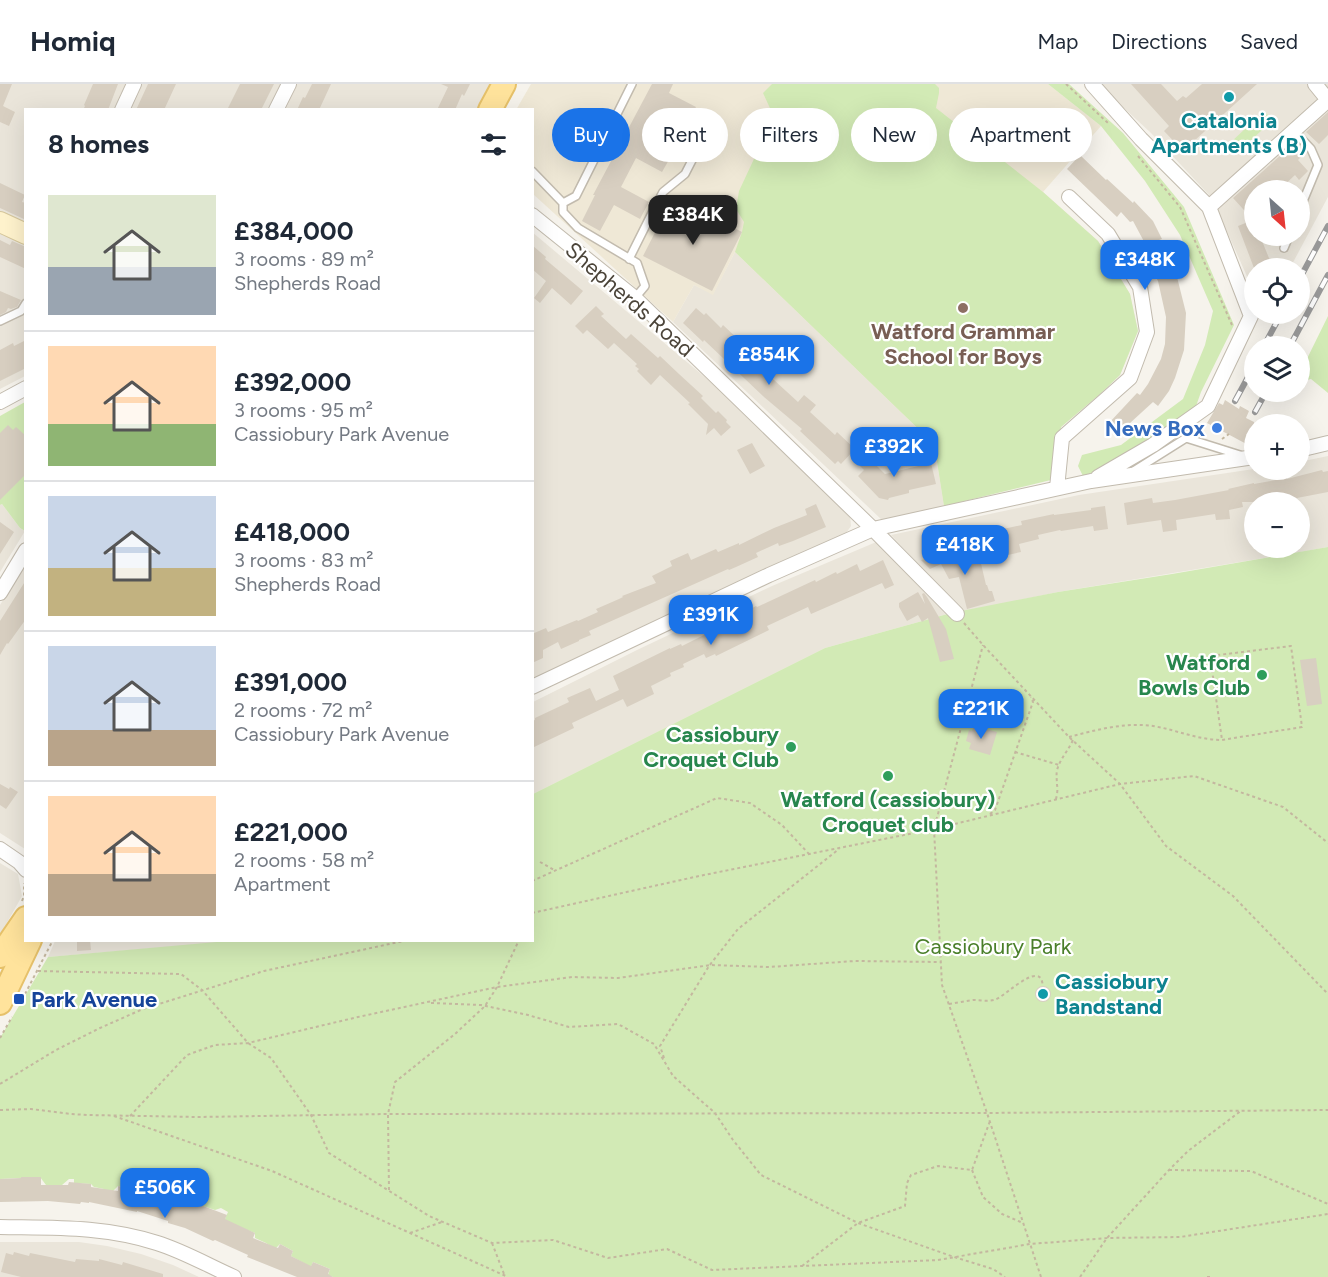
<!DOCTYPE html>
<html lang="en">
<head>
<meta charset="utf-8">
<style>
	body { margin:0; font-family:Figtree,sans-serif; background:#f6f6f7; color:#1f2937; height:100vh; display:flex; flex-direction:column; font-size:22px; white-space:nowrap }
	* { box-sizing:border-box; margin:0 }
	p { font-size:20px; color:#747a83 }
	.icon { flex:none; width:33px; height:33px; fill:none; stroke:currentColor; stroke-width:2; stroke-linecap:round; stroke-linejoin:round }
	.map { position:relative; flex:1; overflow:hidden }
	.sheet { position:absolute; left:24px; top:24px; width:510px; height:834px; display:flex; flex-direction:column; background:#fff; border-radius:0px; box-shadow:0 6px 24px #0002 }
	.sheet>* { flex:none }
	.banner { position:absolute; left:552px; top:24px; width:570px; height:54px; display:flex; gap:12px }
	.needle { width:39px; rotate:153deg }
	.tools { position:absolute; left:1244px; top:96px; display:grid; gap:12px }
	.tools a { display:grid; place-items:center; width:66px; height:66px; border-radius:50%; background:#fff; box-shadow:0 6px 24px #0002; font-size:30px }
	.price { position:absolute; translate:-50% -51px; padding:0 14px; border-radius:12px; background:#1a73e8; color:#fff; font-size:20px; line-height:39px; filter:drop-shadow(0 2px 3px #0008) }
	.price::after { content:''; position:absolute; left:50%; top:36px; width:18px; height:14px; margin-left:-9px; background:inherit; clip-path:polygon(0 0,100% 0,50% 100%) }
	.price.active { background:#222; color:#fff }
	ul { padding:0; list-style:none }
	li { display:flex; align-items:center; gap:18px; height:150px; padding:0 24px }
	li+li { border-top:2px solid #e0e1e3 }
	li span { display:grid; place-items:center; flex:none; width:168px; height:120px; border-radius:0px; color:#555 }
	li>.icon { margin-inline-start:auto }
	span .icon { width:72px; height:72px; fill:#fffc; stroke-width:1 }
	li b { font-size:26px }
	h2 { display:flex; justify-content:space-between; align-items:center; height:72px; padding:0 24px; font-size:26px }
	.chip { padding:0 21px; border-radius:27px; background:#fff; box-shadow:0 6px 24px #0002; font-size:21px; line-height:54px }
	.chip.active { background:#1a73e8; color:#fff }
	header { display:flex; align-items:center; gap:36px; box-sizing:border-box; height:84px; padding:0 30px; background:#fff; border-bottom:2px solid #e0e1e3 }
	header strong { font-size:28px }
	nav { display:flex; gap:33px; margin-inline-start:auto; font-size:21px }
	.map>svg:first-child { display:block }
	.residential { fill:#eae5da; fill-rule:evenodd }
	.education { fill:#efe8d6 }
	.green { fill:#d2eab5 }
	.building { fill:#d8cfc1 }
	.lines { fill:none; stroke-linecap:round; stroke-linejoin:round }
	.lane-casing { stroke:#c2bbae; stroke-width:10 }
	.street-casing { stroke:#c2bbae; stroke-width:16 }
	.secondary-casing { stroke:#d6c79b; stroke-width:22 }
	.primary-casing { stroke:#e6c16a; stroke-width:26 }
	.path { stroke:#c4b79f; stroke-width:2; stroke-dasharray:3 3; stroke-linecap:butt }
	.lane { stroke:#fff; stroke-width:7 }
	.street { stroke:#fff; stroke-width:14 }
	.secondary { stroke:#fff3cd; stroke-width:20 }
	.primary { stroke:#ffe39c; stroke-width:22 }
	.rail-casing { stroke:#9a9a9a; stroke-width:6 }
	.rail { stroke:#fff; stroke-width:4; stroke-dasharray:11; stroke-linecap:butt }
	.culture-dot { fill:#0f9aa8; stroke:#fff; stroke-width:2 }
	.education-dot { fill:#8d6e63; stroke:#fff; stroke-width:2 }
	.shop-dot { fill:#3f7fe0; stroke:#fff; stroke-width:2 }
	.leisure-dot { fill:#2e9e5b; stroke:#fff; stroke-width:2 }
	.transit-dot { fill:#1a4fb4; stroke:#fff; stroke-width:2 }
	.labels { text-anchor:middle; stroke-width:4.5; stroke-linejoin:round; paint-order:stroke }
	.culture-label { font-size:22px; font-weight:bold; fill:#0d838f; stroke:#fff }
	.street-label { font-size:22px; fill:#4b4439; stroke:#fff }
	.education-label { font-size:22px; font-weight:bold; fill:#785e54; stroke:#fff }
	.shop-label { font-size:22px; font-weight:bold; fill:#366cbe; stroke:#fff; text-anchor:end }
	.leisure-label { font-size:22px; font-weight:bold; fill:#27864d; stroke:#fff; text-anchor:end }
	.park-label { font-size:22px; fill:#4a7f2a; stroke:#fff }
	.transit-label { font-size:22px; font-weight:bold; fill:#164399; stroke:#fff; text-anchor:start }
</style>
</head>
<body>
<header>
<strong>Homiq</strong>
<nav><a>Map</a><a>Directions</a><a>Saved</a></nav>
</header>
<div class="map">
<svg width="1328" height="1193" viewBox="0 0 1328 1193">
	<rect width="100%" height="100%" fill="#f6f3ec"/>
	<path class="residential" d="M0,0h492l-13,25 -453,1 -1,116 -25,-13z
		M1098,0h230v113l-38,71h-36v24l-42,-94 -61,-65zM1254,106h45v46h-45z
		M0,146l26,12 -1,134 -25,13z
		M532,148l199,167 119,116 1,11 -7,10 -131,57 -180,87z
		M735,168l197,190 3,7 9,57 -62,14 -209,-198 21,-37 19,9z
		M1328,372v91l-39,7 -231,38 -95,20 -72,-77 188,-40 175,-26 45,1v-8zM1254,418h45v46h-45z
		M2,420l18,24 5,3 -25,41v-67z
		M881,456l70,73 -126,35 -292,146v-92l104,-52 135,-64z
		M25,480v285l-25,-16v-228z
		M0,779l18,11 4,22 -22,39z
		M55,857h184l-191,16z
		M0,1158h79l28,4 34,8 32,11 26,12h-199z"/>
	<path class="education" d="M531,0h517l53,42 -58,66 55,49 32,53 8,37 -18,44 -20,19 -39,33 -4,46 -102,31 -11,2 -9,-57 -3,-7 -197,-190 -22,43 -19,-10 -21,37 -140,-128 -1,-84h-16z"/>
	<path class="green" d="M772,0h163l4,4v5l-3,15 107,84 55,49 32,53 8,37 -18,44 -20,19 -39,33 -4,46 -2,6 -111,27 -9,-57 -3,-7 -197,-190 7,-20 2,-10 -8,-13 3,-18 29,-62 7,-10 -12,-26z
		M1048,0h21l54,49 61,74 50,118 -33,67 -6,17 -99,69 -13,-2 -5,-10 4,-11 39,-10 62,-46 22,-54 8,-34 -33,-76 -35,-54 -44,-55z
		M1264,27l9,9 -35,32 -8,-9z
		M1328,232v77l-17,-14 -12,3v-7z
		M25,318l1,128 -1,1 -5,-3 -18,-24 -2,1v-89z
		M1328,463v730h-995l-5,-2 2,-6 -17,-7 -2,5 -20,-11 2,-5 -13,-7 -5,5 -9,-6 -11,-5v-5l-31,-12 4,-9 -7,-4 -6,2 -21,-7 -4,4v-6l-19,-5 -1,2h-2l-3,6 -24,-9v-3l-23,-6 -7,7 -7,-2v-2l-10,-2 -3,-3 -17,-1v-4h-5l-7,6h-16l-6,-8 -40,2v-141l48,-81 191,-17h293l1,-146 292,-146 126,-35 107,-21 114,-18z"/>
	<path class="building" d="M0,0h12l-9,22 12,6 -6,14 -9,-4z
		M93,0h25l-10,26h-25l2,-4 -1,-1z
		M148,0h28l-12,26h-28z
		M240,0h34l-13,26h-34z
		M312,0h19l-12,26h-22l6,-13 2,1z
		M441,0h29l-6,12 -2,-2 -7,16h-18l11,-23z
		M652,0h21l-4,9 27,14 -8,14 -7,-3 -19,36 8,4 -8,14 -26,-14 -15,29 28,15 -9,17 -26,-14 -14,26 -18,-10 13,-26h-2z
		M1131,0h30l16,17 6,-5 3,2 16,-14h55l-74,67 -19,-20 5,-5z
		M1328,28v23l-9,9 -13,-12z
		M1292,61l10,11 -4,4 10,11 -9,9 -4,-5 -16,15h-25v46h6l13,32h-19l-16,-42 15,-6 -20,-22z
		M1080,71l26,25 1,-1 26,24 1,-2 19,20 9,18 -3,1 17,33 10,40 -2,37 -9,28 -6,13 -11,15 -5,-4 -35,32 -9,-11 28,-30 3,2 8,-11 13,-25 4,-15 1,-27 -8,-36 -15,-29 5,-3 -15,-28 -3,1 -9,-10 -4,5 -50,-48z
		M0,99l25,12 -3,7 4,1v17l-26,-12z
		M670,119l36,18 3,-6 33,17 -30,59 -69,-35z
		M0,156l10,5 2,-4 14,6v22l-26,-12z
		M532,161l14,12 -1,2 38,32 -12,14 -19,-17 -12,15 -6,-5 12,-17 -14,-12z
		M0,207l21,9 -4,7 -6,2 -3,-1 -2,4 -6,3z
		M596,222l8,8 -3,2 25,23 5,-5 27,24 2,-2 19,18 24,22 -2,2 15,15 2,-2 9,9 -1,2 5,5 -10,9 -7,-8 -8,7 2,-11 -20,-20 2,-1 -30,-28 -9,10 -14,-14 2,-2 -4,-3 2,-2 -23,-21 -6,6 -21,-19 -4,4 -8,-8z
		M696,224l8,7 2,-2 15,15 2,-3 32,30 -4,4 47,43 6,-7 12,10 -6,7 25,23 2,-3 18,17 -14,15 -3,-3 -3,3 -35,-33 2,-2 -38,-32 -60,-57 -1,2 -20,-19z
		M26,256v28l-26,13v-31l13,-7 1,3z
		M1225,316l14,9 1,-3 9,5 -3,7 8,4v26l-47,-25 12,-20 4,2z
		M8,341l5,5 3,-3 10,9v38l-26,26v-67z
		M752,359l13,23 -15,8 -13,-24z
		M869,365l8,8 -5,4 13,13 46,-11 5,21 -27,6v3l-20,5 -1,2 -9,-2 -21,-22 6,-6 -8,-8z
		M1322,386l1,2 5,-1v21l-31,6 1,4h-13v-2l-16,2h-27l1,5 -14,3 1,9 -14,1 -1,-6 -39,6 1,10 -14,2 -2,-12 -34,5 -3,-22 28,-5 1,5 22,-3 54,-10 -1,-1 26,-6v1l33,-6v1z
		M816,420l10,23 -33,14 -14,5 -1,-3 -22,10 2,4 -22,10 -7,3 -1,-1 -139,62 2,4 -12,5v1l-18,8 -3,-7 -15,8v8l-11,5v-29l14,-6 2,4 29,-12 1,1 20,-9 -2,-3 23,-10 4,-2 -1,-1 34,-13 -4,-7 20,-10 -2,-5 18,-8 3,7 25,-11 2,3 21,-9v2l35,-17 33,-13 -2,-6z
		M1105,422l3,23 -14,2 -1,-5 -32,5 -1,-1 -22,5 1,4 -20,5 2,8 -18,4 -3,-14 -4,1 -2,-12 28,-6 -1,-4 33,-7v1l37,-5v-2z
		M0,438l14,10 -14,22z
		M969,465l2,8 8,-2 7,30h1l2,6h3l3,10 -28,8 -8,-32 -10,2 -8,-15 -11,5 -9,-9z
		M883,476l11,25 -9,4 -3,-6 -71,31 -3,-7 -41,19 2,4 -53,26 -1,-2 -9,4 -2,-4 -21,10 1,3 -14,6 1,3 -20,10 3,8 -27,13 -4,-8 -51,24 2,5 -42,20v-27l3,-1v-2l34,-16 -2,-4 23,-10 6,13 23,-11 -6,-14 57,-28v1l11,-5 1,2 24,-12 -1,-1 51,-27 1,1 58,-27 1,2 20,-10 1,2 20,-10 3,7z
		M26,496v39l-18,25 -1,-1 -7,12v-34z
		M918,508l7,12 -3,-10 2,-1 3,4 19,32 8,30 -14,3 -12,-44 -6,4 -4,-7 -11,6 -8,-14v-4z
		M1316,574l6,46 -15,2 -7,-46z
		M974,642l23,6 -7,23 -21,-6 2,-6 -5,-2 3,-11 3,1z
		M0,700l9,5 1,-2 8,5 -12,17 -6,-4z
		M77,856h13l1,10 -14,1z
		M1035 910a8 8 0 1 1 16 0a8 8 0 1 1-16 0Z
		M21,1093h20v8h27l1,-3 22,2v3l27,4v-5l23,6v4l25,8 2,-6h2l1,-2 19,5 37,14 -2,4 30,14 -2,5 25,10 2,-4 13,7 -2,5 20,10 2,-4 17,7 -2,5 5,3h-36l-50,-20 1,-2 -33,-15 -2,1 -28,-13 -17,-5v-2l-31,-10v1l-48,-10v1l-8,-1 -1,2 -32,-3 -48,1v-23l21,-1z
		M14,1168l15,4 1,-3 45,9 1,-3 23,2v-2l23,6 1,-3 40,12v3h-142l-20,-5 5,-19 7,2z"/>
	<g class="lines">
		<g class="lane-casing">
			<path id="lane" d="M1294,47l17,18 7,16 -19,46
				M532,87l31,32 13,-7 56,-112
				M563,119v9l15,16 59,35 8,23 -10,12
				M1284,164l5,-12
				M629,175l26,-52 8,-15 22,-18 22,-43
				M0,237l21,-10 5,-8
				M1132,388l54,-34 54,17"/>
		</g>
		<g class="street-casing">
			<path id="street" d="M1092,0l49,55 68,68 42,109 -43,90 -55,39 -55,32
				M122,26l12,-26
				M276,26l13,-26
				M1209,123l119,-107 -13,-16
				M532,131l103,83 238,231 84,85
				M0,318l26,-14
				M1299,366l29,-7
				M1057,404l5,-50 68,-60 17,-46 -7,-45 -32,-53 -39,-37
				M0,509l26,-43
				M532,603l237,-112 104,-46 218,-48 163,-24
				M0,765l19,13 7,8
				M0,1143c55,1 103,-1 157,16 26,8 52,23 77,34"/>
		</g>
		<g class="secondary-casing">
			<path id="secondary" d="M0,138l26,12"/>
		</g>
		<g class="primary-casing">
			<path id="primary" d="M490,26l14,-26
				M0,872l26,-38
				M0,919l30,-63"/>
		</g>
		<path class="path" d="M1066,0l42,39
			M1138,72l42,51 52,118
			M1222,355l7,-5
			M964,539l19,22 86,92 51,47 46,62 67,50 95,98
			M1069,653c26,-7 57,-15 84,-11 24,4 45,14 69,14l80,-13 -11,-81 -81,10 12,84
			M1015,668l44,13
			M1056,715c1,-4 2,-10 1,-14 0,-5 -1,-9 0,-15 3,-11 11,-19 16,-30
			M990,730l5,-4 38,-108 -2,-5
			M540,778l14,8
			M532,797l185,-83 33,5 32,22 27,29
			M22,817l2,-5v-13
			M532,829l167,-37 235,-47 49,-184
			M38,887l143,3 21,16 46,53 23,15 40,57 18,38 100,63 63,27 61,-3 55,18 59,-9 45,21 226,-10 92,-16 77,-6 73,-1 148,-23
			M25,910l28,-54
			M431,919l50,2 47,10 41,12 49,-3 36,20 19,32 42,37 18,27 28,35 97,48 96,34 39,12 12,8
			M949,920c8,-1 16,-3 24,-4 9,0 19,3 27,-3 8,-5 27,-22 36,-21 6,0 6,6 7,10
			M0,954l12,-21
			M664,974l-4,-12 49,-80 29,-37 101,-80
			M0,1000l56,-34 44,-22 43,-19 121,-38 144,-31
			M0,1026l31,-1 40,5 17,1 110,2 190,-3 599,-1 341,-3
			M114,1032l158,55 236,106
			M130,1032l57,-61 28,-10 33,-2 110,-26 139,-30 75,-10 46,1 93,-13 58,2 86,-6 86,1
			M972,1086l11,27 19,17 21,9
			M1169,1086l82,1 77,33
			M389,1106l-1,-76 7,-32 60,-48 30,-28 12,-19 22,-47
			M410,1149l32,-11
			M492,1159l12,31
			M802,1182l56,-43 47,-17 2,-23 4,-8 27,-9 34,4 18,-49
			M1041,1193l-54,-164 -45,-128 -8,-156 186,-45 74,-8 89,31 45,36
			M1080,1193l27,-39 62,-68 19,-19 54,-41
			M1207,1193h3"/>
		<use href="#lane" class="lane"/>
		<use href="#street" class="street"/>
		<use href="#secondary" class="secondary"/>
		<use href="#primary" class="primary"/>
		<g class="rail-casing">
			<path id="rail" d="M1299,196l29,-54
				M1264,262l17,-32
				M1290,262l38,-71
				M1235,317l19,-35
				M1255,328l11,-20"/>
		</g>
		<use href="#rail" class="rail"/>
	</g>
	<g class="culture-dot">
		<circle cx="1229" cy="13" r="6"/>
		<circle cx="1043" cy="910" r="6"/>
	</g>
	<circle class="education-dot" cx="963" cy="224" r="6"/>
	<circle class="shop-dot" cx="1217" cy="344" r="6"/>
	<g class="leisure-dot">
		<circle cx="1262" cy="591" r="6"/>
		<circle cx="791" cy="663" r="6"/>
		<circle cx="888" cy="692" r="6"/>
	</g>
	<rect class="transit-dot" x="13" y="909" width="12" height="12" rx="3"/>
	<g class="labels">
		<g class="culture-label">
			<text x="1229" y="44">Catalonia<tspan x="1229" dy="25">Apartments (B)</tspan></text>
			<text x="1055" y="905" text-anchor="start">Cassiobury<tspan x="1055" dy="25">Bandstand</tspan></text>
		</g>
		<g class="street-label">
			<text transform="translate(630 215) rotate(41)" y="8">Shepherds Road</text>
		</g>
		<g class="education-label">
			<text x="963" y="255">Watford Grammar<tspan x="963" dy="25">School for Boys</tspan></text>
		</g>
		<g class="shop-label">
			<text x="1205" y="352">News Box</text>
		</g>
		<g class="leisure-label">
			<text x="1250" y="586">Watford<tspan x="1250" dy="25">Bowls Club</tspan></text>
			<text x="779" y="658">Cassiobury<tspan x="779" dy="25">Croquet Club</tspan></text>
			<text x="888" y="723" text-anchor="middle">Watford (cassiobury)<tspan x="888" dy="25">Croquet club</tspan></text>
		</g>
		<g class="park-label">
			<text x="993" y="870">Cassiobury Park</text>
		</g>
		<g class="transit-label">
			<text x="31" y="923">Park Avenue</text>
		</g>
	</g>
</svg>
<div class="tools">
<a><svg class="needle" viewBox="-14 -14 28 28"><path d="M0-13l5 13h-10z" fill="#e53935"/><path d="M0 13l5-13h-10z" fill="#747a83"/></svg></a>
<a><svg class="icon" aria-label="locate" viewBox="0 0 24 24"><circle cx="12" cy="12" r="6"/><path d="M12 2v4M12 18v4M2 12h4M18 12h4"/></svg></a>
<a><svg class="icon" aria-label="layers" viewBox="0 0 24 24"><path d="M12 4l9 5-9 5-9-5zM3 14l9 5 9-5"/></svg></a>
<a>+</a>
<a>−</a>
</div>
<b class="price active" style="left:693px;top:162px">£384K</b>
<b class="price" style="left:1145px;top:207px">£348K</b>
<b class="price" style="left:769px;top:302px">£854K</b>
<b class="price" style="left:894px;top:394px">£392K</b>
<b class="price" style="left:965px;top:492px">£418K</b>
<b class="price" style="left:711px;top:562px">£391K</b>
<b class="price" style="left:981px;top:656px">£221K</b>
<b class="price" style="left:165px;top:1135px">£506K</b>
<div class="banner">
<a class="chip active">Buy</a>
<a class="chip">Rent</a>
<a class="chip">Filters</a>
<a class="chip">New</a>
<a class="chip">Apartment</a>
</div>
<section class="sheet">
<h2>8 homes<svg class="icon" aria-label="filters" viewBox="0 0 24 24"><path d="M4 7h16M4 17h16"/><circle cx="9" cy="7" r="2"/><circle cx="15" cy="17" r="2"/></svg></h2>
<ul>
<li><span style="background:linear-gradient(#dfe7d0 60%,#9aa5b1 0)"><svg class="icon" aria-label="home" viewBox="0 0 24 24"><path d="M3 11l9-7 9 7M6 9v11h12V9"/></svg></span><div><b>£384,000</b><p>3 rooms · 89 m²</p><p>Shepherds Road</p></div></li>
<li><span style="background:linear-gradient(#ffd9b3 65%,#8fb573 0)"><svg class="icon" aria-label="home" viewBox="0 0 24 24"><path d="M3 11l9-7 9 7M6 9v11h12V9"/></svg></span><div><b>£392,000</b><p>3 rooms · 95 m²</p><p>Cassiobury Park Avenue</p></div></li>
<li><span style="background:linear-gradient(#c9d6e8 60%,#c2b280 0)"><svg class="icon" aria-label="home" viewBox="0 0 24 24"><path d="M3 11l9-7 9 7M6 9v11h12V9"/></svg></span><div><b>£418,000</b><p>3 rooms · 83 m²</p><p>Shepherds Road</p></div></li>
<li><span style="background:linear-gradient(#c9d6e8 70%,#b9a48a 0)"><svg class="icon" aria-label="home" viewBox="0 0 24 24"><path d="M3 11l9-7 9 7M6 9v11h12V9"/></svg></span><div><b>£391,000</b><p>2 rooms · 72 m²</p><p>Cassiobury Park Avenue</p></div></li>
<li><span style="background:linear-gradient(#ffd9b3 65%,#b9a48a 0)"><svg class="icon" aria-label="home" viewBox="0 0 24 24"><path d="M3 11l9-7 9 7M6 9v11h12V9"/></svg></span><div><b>£221,000</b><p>2 rooms · 58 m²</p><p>Apartment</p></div></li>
</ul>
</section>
</div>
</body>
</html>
